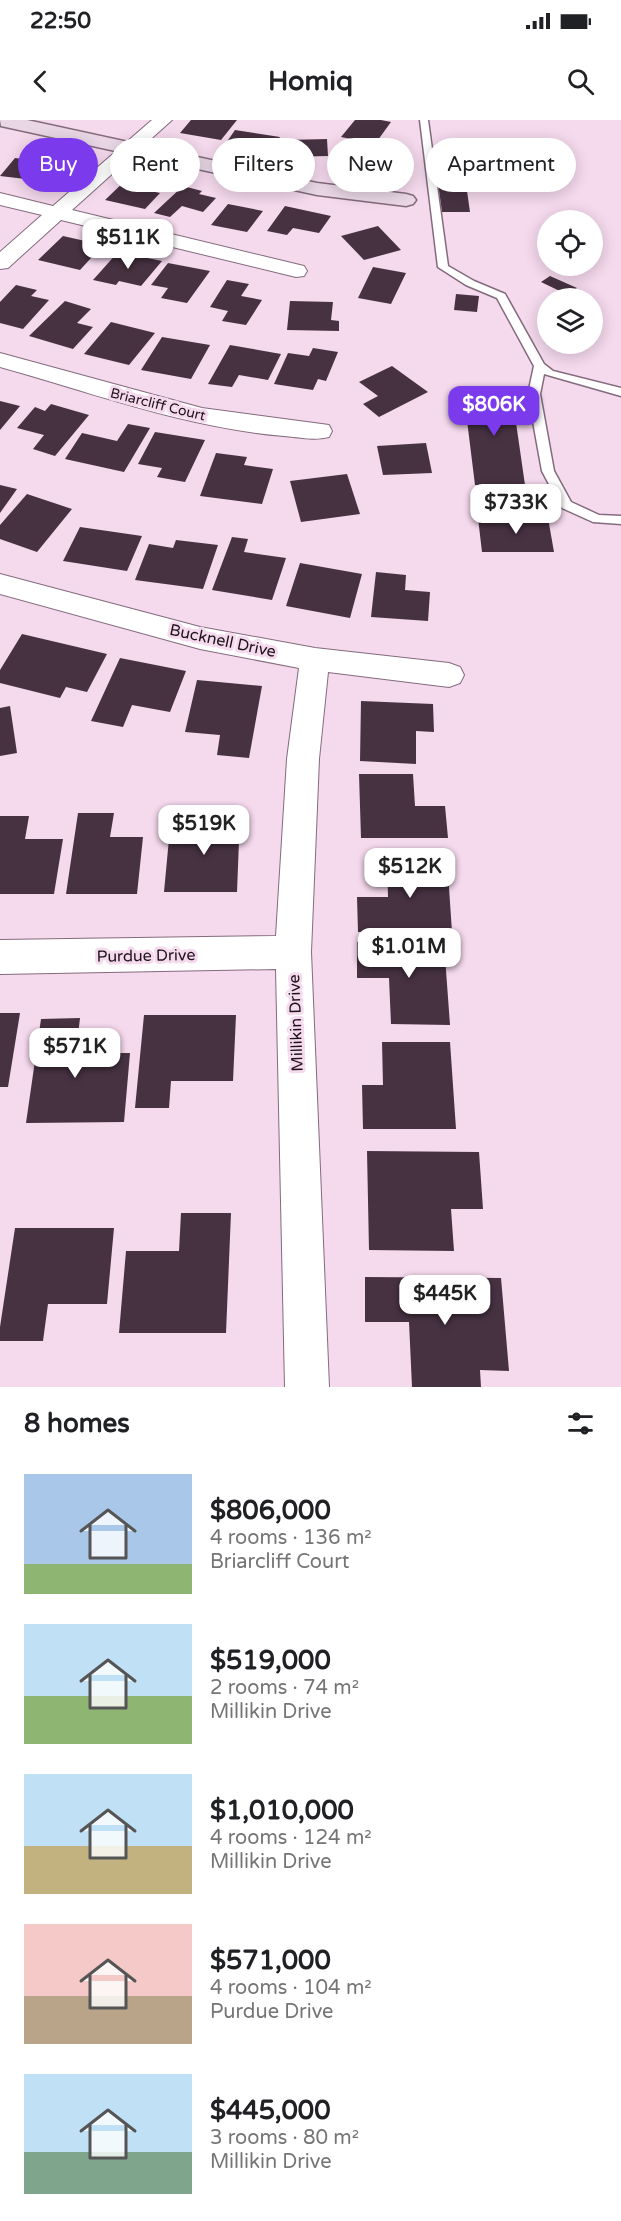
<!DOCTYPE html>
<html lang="en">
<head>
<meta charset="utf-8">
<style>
	body { margin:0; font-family:"Varela Round",sans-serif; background:#f6f6f6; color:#202124; height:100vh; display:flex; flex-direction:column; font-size:22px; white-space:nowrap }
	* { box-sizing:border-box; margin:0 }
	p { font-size:20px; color:#757577 }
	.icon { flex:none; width:33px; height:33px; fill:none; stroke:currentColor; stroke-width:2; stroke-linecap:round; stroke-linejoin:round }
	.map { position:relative; height:1267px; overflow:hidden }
	.drawer { display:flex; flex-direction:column; background:#fff; flex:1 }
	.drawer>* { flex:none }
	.hud { position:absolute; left:18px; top:18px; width:585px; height:54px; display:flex; gap:12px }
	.buttons { position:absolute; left:537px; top:90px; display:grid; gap:12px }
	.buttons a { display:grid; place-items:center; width:66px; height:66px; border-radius:50%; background:#fff; box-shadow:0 3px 15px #0003; font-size:30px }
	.price { position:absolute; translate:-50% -51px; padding:0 14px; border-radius:12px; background:#fff; color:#222; font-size:20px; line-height:39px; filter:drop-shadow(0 2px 3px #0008) }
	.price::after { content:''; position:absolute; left:50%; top:36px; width:18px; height:14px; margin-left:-9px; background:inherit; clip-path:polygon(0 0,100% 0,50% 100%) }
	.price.on { background:#7c3aed; color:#fff }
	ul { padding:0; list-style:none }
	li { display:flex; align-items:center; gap:18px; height:150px; padding:0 24px }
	li span { display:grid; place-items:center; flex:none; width:168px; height:120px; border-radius:0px; color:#555 }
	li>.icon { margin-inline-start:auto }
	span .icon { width:72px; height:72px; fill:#fffc; stroke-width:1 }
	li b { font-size:26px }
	h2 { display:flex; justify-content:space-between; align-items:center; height:72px; padding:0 24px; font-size:26px }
	.tag { padding:0 21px; border-radius:27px; background:#fff; box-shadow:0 3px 15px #0003; font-size:21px; line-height:54px }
	.tag.on { background:#7c3aed; color:#fff }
	.status { display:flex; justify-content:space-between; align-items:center; height:42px; padding:0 30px; background:#fff; direction:ltr }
	.status svg { height:16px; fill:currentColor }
	header { display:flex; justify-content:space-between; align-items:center; height:78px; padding:0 24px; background:#fff; font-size:27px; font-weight:700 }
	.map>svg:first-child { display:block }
	.building { fill:#473242 }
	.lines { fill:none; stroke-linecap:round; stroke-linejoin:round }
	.lane-casing { stroke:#836b7d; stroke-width:3 }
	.street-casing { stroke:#836b7d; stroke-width:2 }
	.secondary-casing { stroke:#836b7d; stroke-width:3 }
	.lane { fill:#fff; fill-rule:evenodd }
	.street { fill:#fff; fill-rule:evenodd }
	.secondary { fill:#e9d7e5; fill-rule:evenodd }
	.labels { text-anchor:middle; stroke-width:6; stroke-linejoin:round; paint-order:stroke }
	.far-street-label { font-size:14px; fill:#1c131a; stroke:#f5d9ed }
	.street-label { font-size:16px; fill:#1c131a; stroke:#f5d9ed }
</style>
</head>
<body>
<div class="status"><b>22:50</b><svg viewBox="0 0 49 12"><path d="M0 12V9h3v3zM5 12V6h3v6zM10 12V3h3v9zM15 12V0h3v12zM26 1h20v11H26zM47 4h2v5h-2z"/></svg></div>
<header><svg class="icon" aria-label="back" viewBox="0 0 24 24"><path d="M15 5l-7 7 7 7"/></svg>Homiq<svg class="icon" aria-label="search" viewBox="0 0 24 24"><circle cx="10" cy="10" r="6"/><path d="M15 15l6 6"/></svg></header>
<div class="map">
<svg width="621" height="1267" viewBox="0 0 621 1267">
	<rect width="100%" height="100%" fill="#f5d9ed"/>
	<path class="building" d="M191,0h46l-16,20 -41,-7z
		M355,0h26l10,2 -16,22 -34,-7z
		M235,10l45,7 -12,18 -46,-6z
		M327,19l1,17 -40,1 -2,-17z
		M50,36l20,2 -19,24 -51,-6 15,-18 30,4z
		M138,50l21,2 -4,7 -21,-3z
		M129,57l20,5 -8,7 19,4 -15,16 -40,-9z
		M438,64h28l4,28h-28z
		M183,66l19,5 -3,3 17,4 -13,14 -21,-6 -12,11 -16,-4z
		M228,84l35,7 -16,21 -36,-7z
		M285,86l46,10 -12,17 -26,-5 -6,7 -20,-4z
		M378,106l23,24 -37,10 -23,-24z
		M63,116l40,9 -23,25 -42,-10z
		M118,132l44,9 -21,25 -22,-5 -3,4 -23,-5z
		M168,143l42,8 -23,32 -26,-5 7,-10 -17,-3z
		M373,147l33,6 -15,31 -33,-6z
		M550,156l27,12 -9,7 -27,-13z
		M227,160l22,4 -8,12 21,4 -16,25 -24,-4 6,-10 -18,-4z
		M16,165l21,5 -6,6 18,4 -26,29 -23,-6v-21z
		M456,174l23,2 -2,16 -23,-2z
		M65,181l26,8 -14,14 16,4 -20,22 -44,-13z
		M290,181l43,1 -2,18 8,1v10l-52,-1z
		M111,202l44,11 -26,32 -45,-11z
		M162,217l48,8 -19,34 -50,-9z
		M230,225l51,9 -13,26 -29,-5 -7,12 -24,-3z
		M313,228l25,4 -12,29 -8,-2 -5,11 -39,-6 14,-31 21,3z
		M392,246l36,26 -49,25 -16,-13 15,-8 -19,-14z
		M463,268h48l14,97h-50z
		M0,281l20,5 -20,24z
		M51,284l38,11 -34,41 -22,-7 11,-14 -27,-7 18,-21 10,4z
		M128,304l22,4 -26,44 -59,-13 17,-26 35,8z
		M155,312l50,8 -20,42 -28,-5 5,-9 -24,-4z
		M426,323l6,30 -49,2 -6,-29z
		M216,333l31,4 -3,8 29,4 -11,35 -62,-8z
		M347,354l13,40 -59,8 -11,-41z
		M0,365l17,4 -17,24z
		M27,374l45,15 -35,43 -37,-13v-14z
		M478,398h70l6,34h-72z
		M80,407l62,9 -15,35 -64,-10z
		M232,417l16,2 -4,13 42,6 -14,42 -60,-10z
		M176,420l42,5 -15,44 -68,-9 14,-36 24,4z
		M300,443l62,11 -12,44 -64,-12z
		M376,452l30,3 -1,15 25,2 -2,29 -57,-4z
		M22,514l85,20 -20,38 -21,-5 -6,11 -60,-15v-13z
		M120,538l66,13 -16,41 -38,-7 -9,22 -32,-6z
		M197,560l65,6 -13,72 -32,-3 3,-20 -35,-3z
		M361,581l72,3 1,28 -18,-1v33l-56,-3z
		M10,586l7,47 -17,3v-48z
		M359,654h54l2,32h30l3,32h-87z
		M78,693h36l-4,24h33l-6,57h-71z
		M201,695h39l-3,77h-73l6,-64h30z
		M0,696h29l-4,23h38l-9,55h-54z
		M387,737l60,1 5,74h-94l-1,-35h31z
		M357,822l87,1 6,82 -59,-1 -2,-46h-32z
		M0,893h20l-12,74h-8z
		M144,895h92l-3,66h-62l-2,27h-34z
		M80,898l-4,35h54l-6,69 -98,1 15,-104z
		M382,922h68l6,87h-93l-1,-44h21z
		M367,1031l112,1 4,57h-32l3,42 -85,-1z
		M181,1093h50l-5,120h-107l7,-82h53z
		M15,1108h99l-7,76h-59l-5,37h-43v-14z
		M365,1157l136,1 8,93 -29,-1 1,17h-69l-3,-65h-44z"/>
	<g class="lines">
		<g class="lane-casing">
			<path id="lane" d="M420,0h8l20,146 26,15 31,13 39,70 9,7 68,17v8l-77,-22 -4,20 14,77 17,31 28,13 22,1v8l-28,-2 -31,-14 -2,-3 -18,-34 -14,-77 6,-28 -37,-68 -31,-13 -28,-18z"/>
		</g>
		<g class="street-casing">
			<path id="street" d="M152,0h20l-100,90 232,56 3,5 -3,5 -8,1 -235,-57 -53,48 -8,1v-17l42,-37 -42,-10v-12l53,13z
				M0,233l202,55 127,17 3,6 -3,6c-15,4 -31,0 -45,-1 -97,-8 -191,-43 -284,-69z
				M0,454l200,53 115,21 134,15 11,4 4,8 -4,8 -11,4 -121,-15 -9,87 -8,193 18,435h-44l-9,-418 -276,5v-34l276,-4 11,-177 12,-91 -99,-19 -200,-55z"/>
		</g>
		<g class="secondary-casing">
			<path id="secondary" d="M0,0h27l290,63 89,11 7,2 3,4 -3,4 -7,2 -89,-11 -316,-69z"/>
		</g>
		<use href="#lane" class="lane"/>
		<use href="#street" class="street"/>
		<use href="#secondary" class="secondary"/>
	</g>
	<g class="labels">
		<g class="far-street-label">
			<text transform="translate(158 284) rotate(14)" y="5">Briarcliff Court</text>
		</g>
		<g class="street-label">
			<text transform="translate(223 520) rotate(12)" y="6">Bucknell Drive</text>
			<text transform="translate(146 835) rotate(-1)" y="6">Purdue Drive</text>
			<text transform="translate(295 903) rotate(-92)" y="6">Millikin Drive</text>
		</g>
	</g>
</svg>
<div class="buttons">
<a><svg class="icon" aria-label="locate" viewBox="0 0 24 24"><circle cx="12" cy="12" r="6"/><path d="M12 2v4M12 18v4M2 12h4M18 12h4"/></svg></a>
<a><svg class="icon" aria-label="layers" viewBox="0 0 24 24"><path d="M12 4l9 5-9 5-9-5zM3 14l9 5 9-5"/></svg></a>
</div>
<b class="price" style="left:128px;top:150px">$511K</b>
<b class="price on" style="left:494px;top:317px">$806K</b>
<b class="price" style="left:516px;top:415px">$733K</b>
<b class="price" style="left:204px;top:736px">$519K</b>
<b class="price" style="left:410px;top:779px">$512K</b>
<b class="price" style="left:409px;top:859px">$1.01M</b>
<b class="price" style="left:75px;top:959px">$571K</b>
<b class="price" style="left:445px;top:1206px">$445K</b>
<div class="hud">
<a class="tag on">Buy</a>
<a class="tag">Rent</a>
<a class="tag">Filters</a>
<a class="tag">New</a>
<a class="tag">Apartment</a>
</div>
</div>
<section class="drawer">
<h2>8 homes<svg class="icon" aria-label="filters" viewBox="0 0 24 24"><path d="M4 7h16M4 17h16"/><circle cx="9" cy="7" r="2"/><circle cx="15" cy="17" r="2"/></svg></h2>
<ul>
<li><span style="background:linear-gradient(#a9c7e8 75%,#8fb573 0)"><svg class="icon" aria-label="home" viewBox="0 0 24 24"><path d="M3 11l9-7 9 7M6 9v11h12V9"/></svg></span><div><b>$806,000</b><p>4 rooms · 136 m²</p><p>Briarcliff Court</p></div></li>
<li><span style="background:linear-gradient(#bfe0f5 60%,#8fb573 0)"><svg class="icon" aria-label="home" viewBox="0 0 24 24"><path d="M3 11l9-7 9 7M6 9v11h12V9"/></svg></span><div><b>$519,000</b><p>2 rooms · 74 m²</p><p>Millikin Drive</p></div></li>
<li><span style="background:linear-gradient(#bfe0f5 60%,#c2b280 0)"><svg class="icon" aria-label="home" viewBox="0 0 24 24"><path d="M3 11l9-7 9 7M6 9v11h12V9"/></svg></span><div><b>$1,010,000</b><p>4 rooms · 124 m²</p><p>Millikin Drive</p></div></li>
<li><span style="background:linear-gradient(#f6c9c9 60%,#b9a48a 0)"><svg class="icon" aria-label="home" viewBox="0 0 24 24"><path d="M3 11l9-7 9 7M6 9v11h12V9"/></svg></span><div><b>$571,000</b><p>4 rooms · 104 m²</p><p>Purdue Drive</p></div></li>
<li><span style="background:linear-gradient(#bfe0f5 65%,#7fa58c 0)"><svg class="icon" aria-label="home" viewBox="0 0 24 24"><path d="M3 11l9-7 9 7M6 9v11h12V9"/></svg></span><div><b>$445,000</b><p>3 rooms · 80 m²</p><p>Millikin Drive</p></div></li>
</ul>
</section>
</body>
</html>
